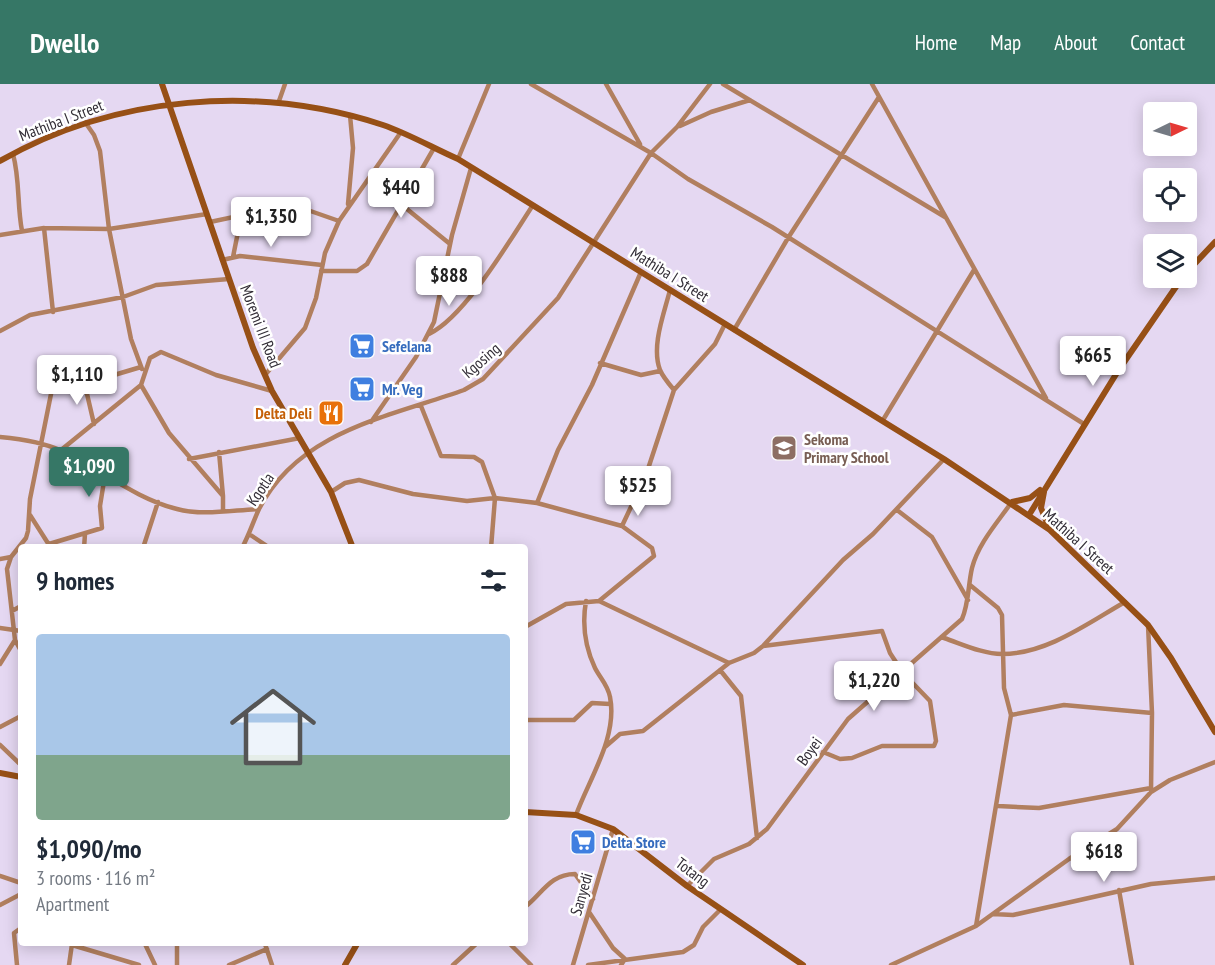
<!DOCTYPE html>
<html lang="en">
<head>
<meta charset="utf-8">
<style>
	body { margin:0; font-family:"PT Sans Narrow",sans-serif; background:#f2f2f3; color:#1f2937; height:100vh; display:flex; flex-direction:column; font-size:22px; white-space:nowrap }
	* { box-sizing:border-box; margin:0 }
	p { font-size:20px; color:#747a83 }
	.icon { flex:none; width:33px; height:33px; fill:none; stroke:currentColor; stroke-width:2; stroke-linecap:round; stroke-linejoin:round }
	.map { position:relative; flex:1; overflow:hidden }
	.side { position:absolute; left:18px; top:460px; width:510px; height:402px; display:flex; flex-direction:column; background:#fff; border-radius:6px; box-shadow:0 3px 15px #0003 }
	.side>* { flex:none }
	.needle { width:39px; rotate:85deg }
	.fabs { position:absolute; left:1143px; top:18px; display:grid; gap:12px }
	.fabs a { display:grid; place-items:center; width:54px; height:54px; border-radius:6px; background:#fff; box-shadow:0 3px 15px #0003; font-size:30px }
	.price { position:absolute; translate:-50% -51px; padding:0 14px; border-radius:6px; background:#fff; color:#222; font-size:20px; line-height:39px; filter:drop-shadow(0 2px 3px #0008) }
	.price::after { content:''; position:absolute; left:50%; top:36px; width:18px; height:14px; margin-left:-9px; background:inherit; clip-path:polygon(0 0,100% 0,50% 100%) }
	.price.on { background:#367766; color:#fff }
	ul { padding:0; list-style:none }
	li { display:grid; align-content:center; gap:12px; height:318px; padding:0 18px }
	li span { display:grid; place-items:center; height:186px; border-radius:6px; color:#555 }
	li>.icon { margin-inline-start:auto }
	span .icon { width:108px; height:108px; fill:#fffc; stroke-width:1 }
	li b { font-size:26px }
	h2 { display:flex; justify-content:space-between; align-items:center; height:72px; padding:0 18px; font-size:26px }
	header { display:flex; align-items:center; gap:36px; box-sizing:border-box; height:84px; padding:0 30px; background:#367766; color:#fff }
	header strong { font-size:28px }
	nav { display:flex; gap:33px; margin-inline-start:auto; font-size:21px }
	.map>svg:first-child { display:block }
	.lines { fill:none; stroke-linecap:round; stroke-linejoin:round }
	.street { stroke:#b17f5f; stroke-width:4.5 }
	.secondary { stroke:#975016; stroke-width:6 }
	.labels { text-anchor:middle; stroke-width:5; stroke-linejoin:round; paint-order:stroke }
	.street-label { font-size:16px; fill:#322d36; stroke:#fff }
	.shop-label { font-size:16px; font-weight:bold; fill:#366cbe; stroke:#fff; text-anchor:start }
	.food-label { font-size:16px; font-weight:bold; fill:#c56008; stroke:#fff; text-anchor:end }
	.education-label { font-size:16px; font-weight:bold; fill:#785e54; stroke:#fff; text-anchor:start }
</style>
</head>
<body>
<header>
<strong>Dwello</strong>
<nav><a>Home</a><a>Map</a><a>About</a><a>Contact</a></nav>
</header>
<div class="map">
<svg width="1215" height="881" viewBox="0 0 1215 881">
	<rect width="100%" height="100%" fill="#e5d8f2"/>
	<g class="lines">
		<path class="street" d="M531,0l120,69 26,-26 33,-43
			M606,0l34,60
			M723,0l222,133
			M872,0l174,314
			M279,17l6,-17
			M85,38l9,13 6,16 9,78 22,110 11,30
			M680,42l31,-14 39,-12
			M13,70c7,26 4,51 9,77
			M458,75l31,-75
			M371,89l31,32 48,39
			M348,120l5,-56 -3,-33
			M210,138l75,-16 14,1 40,14
			M44,144l9,84
			M0,151l44,-7 65,1 98,-15
			M233,173l8,-40
			M222,176l18,-4 82,9
			M321,187h36l10,-7 67,-116
			M670,206c-6,24 -19,56 -10,80 3,7 9,14 14,20
			M734,246l54,-92 91,-141
			M0,247l30,-16 93,-18 33,-12 73,-6
			M429,250c36,-17 81,-94 104,-129
			M600,279l41,12 19,-4
			M265,291l40,-47 11,-30 9,-45 14,-32 62,-89
			M84,297l10,43
			M141,301l28,48 54,63v14
			M421,322l20,50 33,1 8,5 13,36 -4,50
			M883,336l91,-150
			M371,338l45,-65 18,-35 18,-87 19,-67
			M0,353c21,2 43,5 62,14 38,18 74,48 115,58 25,7 56,1 82,0
			M61,366l80,-65 9,-27 11,-6 55,23 56,16
			M219,368l4,44
			M189,375l111,-21
			M331,408l14,-9 14,-3 54,14 54,7 28,-3 42,5
			M897,426l35,27 36,63
			M30,431l21,33
			M622,442l-85,-23 21,-53 34,-65 49,-113
			M249,450l21,14
			M49,460l53,-16 -2,-22 5,-31
			M84,464l1,-14
			M143,464l15,-46
			M242,464c7,-13 11,-26 17,-39 40,-78 129,-92 205,-119l19,-11 75,-81 93,-145 37,26 84,48 312,197
			M0,475l11,-2
			M970,501l28,23 4,7 2,73 7,27 -35,211
			M599,517l55,-45 -2,-8 -30,-22 24,-51 28,-85 41,-46 10,-20
			M12,527l9,-5
			M1148,541l4,88
			M525,543l41,-23 33,-3 130,62 25,-10 9,-7 80,-86 30,-26 71,-75
			M0,544l21,3
			M944,554c18,6 39,16 58,16 45,0 86,-31 123,-52
			M763,562l119,-15 8,22 13,20 27,28 6,40 -2,5h-52l-30,12 -12,1 -17,-7
			M21,567l-6,-11 -8,-71 4,-12 15,-19 2,-7 2,-32 23,-115 6,-6 35,3 47,-14
			M0,580l15,-24
			M720,586l21,26 16,142
			M1011,631l53,-10 88,8 -1,79
			M525,636h49l18,-17 18,1
			M0,643l21,-11
			M0,661l21,20
			M605,663l15,-13 23,-3 86,-68
			M998,722l41,2 112,-20
			M576,731c13,-36 42,-78 34,-118 -2,-12 -10,-19 -15,-29 -10,-21 -13,-44 -9,-67
			M0,792l21,7
			M687,802l27,-27 35,-15 18,-15 81,-110 114,-100c7,-16 6,-34 10,-51 6,-24 25,-45 39,-65
			M1119,806l13,75
			M0,821l21,-11
			M525,823c17,-13 25,-33 50,-33l18,25
			M589,828l24,36 12,11 -4,6
			M993,830l20,1 138,-31 64,-6
			M145,860l10,21
			M177,860v21
			M265,860l7,21
			M510,860l21,21
			M72,861l67,20
			M17,881l-3,-32 7,-5
			M69,881l3,-21
			M229,881l38,-16
			M453,881l23,-21
			M573,881l40,-136
			M588,881l95,-13 11,-7 9,-18 18,-18
			M891,881l85,-39 93,-67 48,-30 34,-37 19,-12 45,-18"/>
		<path class="secondary" d="M162,0l91,264 19,43 59,101 22,56
			M0,77c115,-66 258,-77 383,-36 26,9 50,23 75,34l486,300 106,71 98,95 23,33 44,74
			M1186,189l29,-31
			M1044,408l-3,16 8,20
			M1012,418l18,-4 10,-8
			M1029,431l89,-144 64,-93
			M0,689l21,4
			M525,728l51,3 37,14 74,57 116,79
			M345,881l12,-21"/>
	</g>
	<defs>
		<g id="supermarket-square" transform="scale(1.35)"><rect x="-9" y="-9" width="18" height="18" rx="4" fill="#3f7fe0" stroke="#fff"/><path d="M-6-5.5h2.5l.6 2H6L4.5 2H-2.5L-4.4-4H-6ZM-1.5 3.2a1.3 1.3 0 1 0 .1 0ZM3 3.2a1.3 1.3 0 1 0 .1 0Z" fill="#fff"/></g>
		<g id="restaurant-square" transform="scale(1.35)"><rect x="-9" y="-9" width="18" height="18" rx="4" fill="#e8710a" stroke="#fff"/><path d="M-5-6h1v4h1v-4h1v4h1v-4h1v5L-1.5 .5V6h-2V.5L-5-1ZM5-6V6H3V1.5H1.5Q1.5-4 5-6Z" fill="#fff"/></g>
		<g id="school-square" transform="scale(1.35)"><rect x="-9" y="-9" width="18" height="18" rx="4" fill="#8d6e63" stroke="#fff"/><path d="M0-5L7-2L0 1L-7-2ZM-4 1L0 2.5L4 1V4Q0 6-4 4Z" fill="#fff"/></g>
	</defs>
	<g fill-rule="evenodd">
		<use href="#supermarket-square" x="362" y="262"/>
		<use href="#supermarket-square" x="362" y="305"/>
		<use href="#restaurant-square" x="331" y="329"/>
		<use href="#school-square" x="784" y="364"/>
		<use href="#supermarket-square" x="583" y="758"/>
	</g>
	<g class="labels">
		<g class="street-label">
			<text transform="translate(61 36) rotate(-21)" y="6">Mathiba I Street</text>
			<text transform="translate(670 190) rotate(32)" y="6">Mathiba I Street</text>
			<text transform="translate(261 242) rotate(69)" y="6">Moremi III Road</text>
			<text transform="translate(481 276) rotate(-41)" y="6">Kgosing</text>
			<text transform="translate(260 405) rotate(-56)" y="6">Kgotla</text>
			<text transform="translate(1079 457) rotate(42)" y="6">Mathiba I Street</text>
			<text transform="translate(809 667) rotate(-54)" y="6">Boyei</text>
			<text transform="translate(693 788) rotate(37)" y="6">Totang</text>
			<text transform="translate(581 810) rotate(-74)" y="6">Sanyedi</text>
		</g>
		<g class="shop-label">
			<text x="382" y="268">Sefelana</text>
			<text x="382" y="311">Mr. Veg</text>
			<text x="602" y="764">Delta Store</text>
		</g>
		<g class="food-label">
			<text x="312" y="335">Delta Deli</text>
		</g>
		<g class="education-label">
			<text x="804" y="361">Sekoma<tspan x="804" dy="18">Primary School</tspan></text>
		</g>
	</g>
</svg>
<div class="fabs">
<a><svg class="needle" viewBox="-14 -14 28 28"><path d="M0-13l5 13h-10z" fill="#e53935"/><path d="M0 13l5-13h-10z" fill="#747a83"/></svg></a>
<a><svg class="icon" aria-label="locate" viewBox="0 0 24 24"><circle cx="12" cy="12" r="6"/><path d="M12 2v4M12 18v4M2 12h4M18 12h4"/></svg></a>
<a><svg class="icon" aria-label="layers" viewBox="0 0 24 24"><path d="M12 4l9 5-9 5-9-5zM3 14l9 5 9-5"/></svg></a>
</div>
<b class="price" style="left:401px;top:135px">$440</b>
<b class="price" style="left:271px;top:164px">$1,350</b>
<b class="price" style="left:449px;top:223px">$888</b>
<b class="price" style="left:1093px;top:303px">$665</b>
<b class="price" style="left:77px;top:322px">$1,110</b>
<b class="price on" style="left:89px;top:414px">$1,090</b>
<b class="price" style="left:638px;top:433px">$525</b>
<b class="price" style="left:874px;top:628px">$1,220</b>
<b class="price" style="left:1104px;top:799px">$618</b>
<section class="side">
<h2>9 homes<svg class="icon" aria-label="filters" viewBox="0 0 24 24"><path d="M4 7h16M4 17h16"/><circle cx="9" cy="7" r="2"/><circle cx="15" cy="17" r="2"/></svg></h2>
<ul>
<li><span style="background:linear-gradient(#a9c7e8 65%,#7fa58c 0)"><svg class="icon" aria-label="home" viewBox="0 0 24 24"><path d="M3 11l9-7 9 7M6 9v11h12V9"/></svg></span><div><b>$1,090/mo</b><p>3 rooms · 116 m²</p><p>Apartment</p></div></li>
</ul>
</section>
</div>
</body>
</html>
